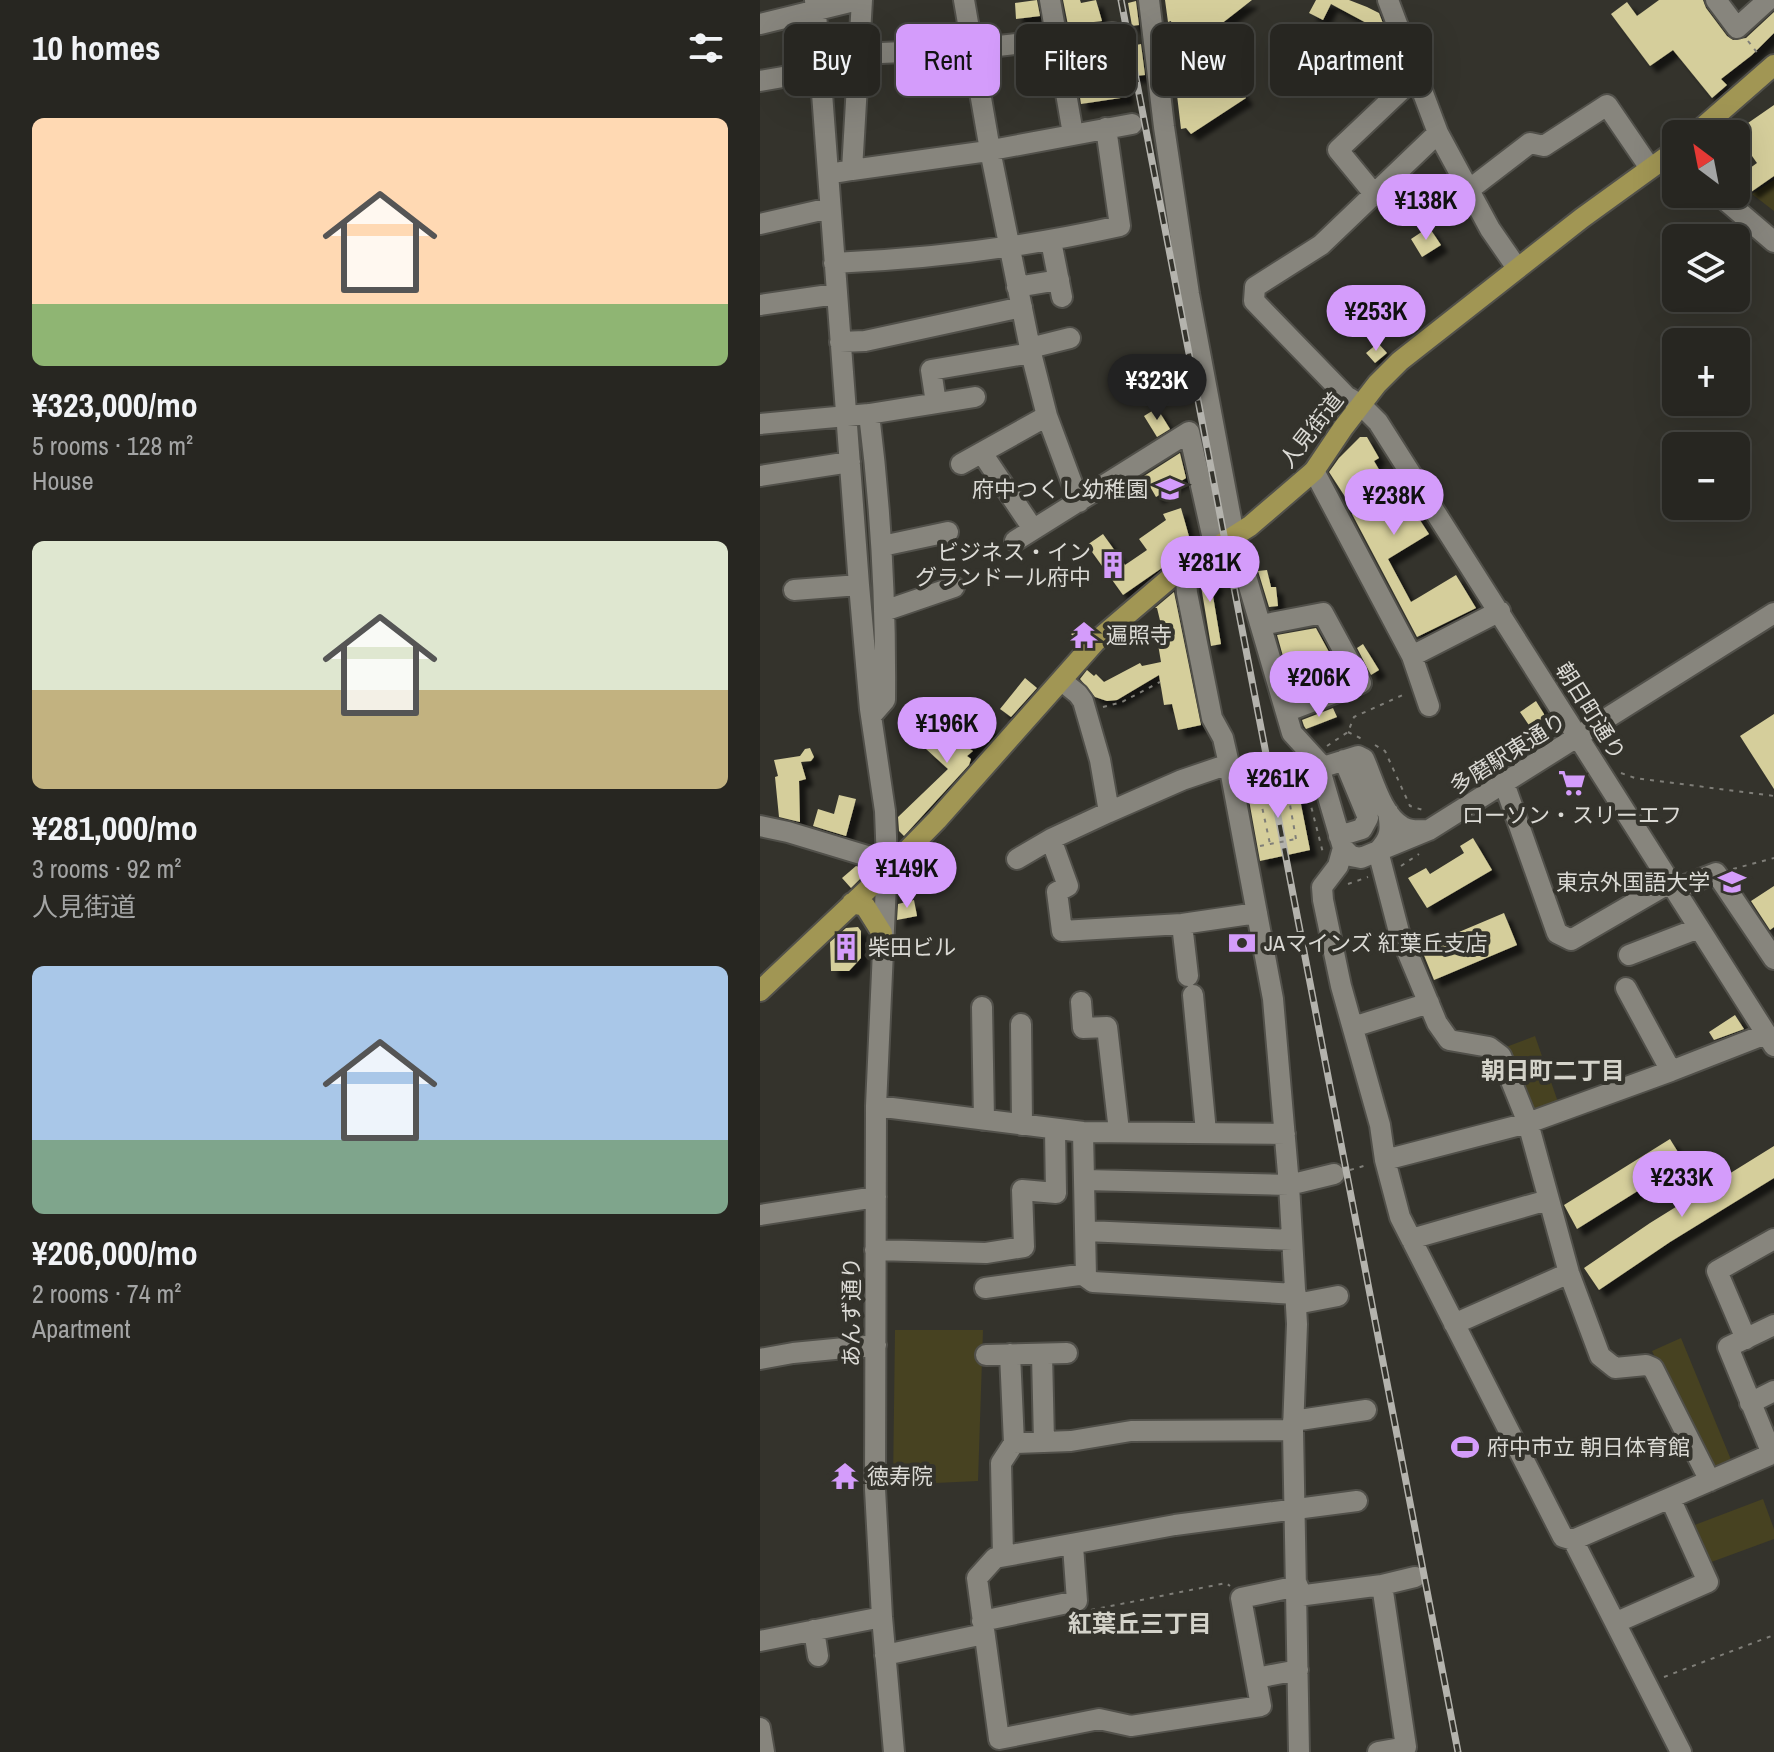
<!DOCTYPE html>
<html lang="en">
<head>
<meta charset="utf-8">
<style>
	body { margin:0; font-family:"Archivo Narrow","Noto Sans JP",sans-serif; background:#2f2e2a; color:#f1f3f6; height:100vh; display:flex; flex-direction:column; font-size:30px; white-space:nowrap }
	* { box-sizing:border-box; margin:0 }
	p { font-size:26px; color:#a4a5a5 }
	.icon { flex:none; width:44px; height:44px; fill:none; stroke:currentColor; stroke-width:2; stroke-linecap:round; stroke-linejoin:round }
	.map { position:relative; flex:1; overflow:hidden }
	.drawer { display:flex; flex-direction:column; background:#272621; width:760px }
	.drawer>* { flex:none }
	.hud { position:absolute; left:24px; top:24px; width:760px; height:72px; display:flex; gap:16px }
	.needle { width:52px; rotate:328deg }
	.buttons { position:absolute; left:902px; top:120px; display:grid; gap:16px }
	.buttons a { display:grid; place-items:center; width:88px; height:88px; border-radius:12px; background:#272621; box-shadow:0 8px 32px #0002,0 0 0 2px #43433f; font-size:40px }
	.price { position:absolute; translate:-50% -68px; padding:0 18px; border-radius:28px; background:#d49cfb; color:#111; font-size:26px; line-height:52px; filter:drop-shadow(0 2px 4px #0008) }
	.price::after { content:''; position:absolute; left:50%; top:48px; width:24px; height:18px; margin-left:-12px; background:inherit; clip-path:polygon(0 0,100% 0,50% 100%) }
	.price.selected { background:#222; color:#fff }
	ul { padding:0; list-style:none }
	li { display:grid; align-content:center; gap:16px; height:424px; padding:0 32px }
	li span { display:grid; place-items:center; height:248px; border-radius:12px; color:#555 }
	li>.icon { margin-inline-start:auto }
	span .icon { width:144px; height:144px; fill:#fffc; stroke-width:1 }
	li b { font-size:34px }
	h2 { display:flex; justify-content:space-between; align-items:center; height:96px; padding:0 32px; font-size:34px }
	.chip { padding:0 28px; border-radius:12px; background:#272621; box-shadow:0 8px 32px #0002,0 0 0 2px #43433f; font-size:28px; line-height:72px }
	.chip.selected { background:#d49cfb; color:#111 }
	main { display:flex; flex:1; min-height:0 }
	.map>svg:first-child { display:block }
	.green { fill:#474221 }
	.building { fill:#d5ce9b; filter:url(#shadow) }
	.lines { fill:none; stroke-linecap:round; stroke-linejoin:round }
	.minor-casing { stroke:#51504a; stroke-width:24 }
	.major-casing { stroke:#51504a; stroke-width:24 }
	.path { stroke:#7f7e78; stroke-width:2; stroke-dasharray:4 6; stroke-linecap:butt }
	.minor { stroke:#87857d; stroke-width:20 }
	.major { stroke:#a19654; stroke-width:20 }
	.rail-casing { stroke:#b4b3ad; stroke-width:7 }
	.rail { stroke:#34332c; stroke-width:4; stroke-dasharray:12; stroke-linecap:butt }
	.path-bridge { stroke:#7f7e78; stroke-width:2; stroke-dasharray:4 6; stroke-linecap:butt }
	.labels { text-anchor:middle; stroke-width:8; stroke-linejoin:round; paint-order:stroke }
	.street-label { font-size:22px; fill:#dbdad5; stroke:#34332c }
	.poi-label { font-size:22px; fill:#dbdad5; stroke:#34332c; text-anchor:start }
	.neighbourhood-label { font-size:24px; font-weight:bold; fill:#d4d3ca; stroke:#34332c }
</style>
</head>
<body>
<main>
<section class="drawer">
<h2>10 homes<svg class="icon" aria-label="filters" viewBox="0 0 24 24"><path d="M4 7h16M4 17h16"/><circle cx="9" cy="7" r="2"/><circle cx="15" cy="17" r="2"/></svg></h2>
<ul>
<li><span style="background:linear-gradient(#ffd9b3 75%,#8fb573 0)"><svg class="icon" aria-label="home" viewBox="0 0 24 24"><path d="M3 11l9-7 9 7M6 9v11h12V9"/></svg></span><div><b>¥323,000/mo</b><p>5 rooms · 128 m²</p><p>House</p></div></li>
<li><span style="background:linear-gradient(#dfe7d0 60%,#c2b280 0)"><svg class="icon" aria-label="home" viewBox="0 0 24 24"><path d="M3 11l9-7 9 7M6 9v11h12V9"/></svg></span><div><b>¥281,000/mo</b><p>3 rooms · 92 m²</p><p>人見街道</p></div></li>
<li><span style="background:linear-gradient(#a9c7e8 70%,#7fa58c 0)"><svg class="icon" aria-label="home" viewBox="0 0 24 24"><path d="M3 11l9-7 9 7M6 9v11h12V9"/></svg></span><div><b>¥206,000/mo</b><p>2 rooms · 74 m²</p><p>Apartment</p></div></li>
</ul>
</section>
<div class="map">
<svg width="1014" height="1752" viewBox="0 0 1014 1752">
	<defs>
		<filter id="shadow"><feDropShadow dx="7" dy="7" stdDeviation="2" flood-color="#0009"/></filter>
	</defs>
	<rect width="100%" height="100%" fill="#34332c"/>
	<path class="green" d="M1014,180v31l-22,-17z
		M775,1036l23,66 -30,11 -22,-66z
		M135,1330h88l-5,151 -85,4z
		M921,1338l53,129 -20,10 -62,-126z
		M1003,1499l11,30v10l-68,25 -14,-38z"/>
	<path class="building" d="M277,0l3,16 -24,3 -1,-16z
		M303,0h17l1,3 15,-3 6,21 -34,4z
		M405,0h87l-49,38 43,60 -55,36 -5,-6 -5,1 -11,-93 4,-1 -3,-14 -3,1z
		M556,0h33l18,7 12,6 8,21 -56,-30 -8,16 -14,-7z
		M899,0h44l3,8 21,28 6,4 13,-2 28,-26v21l-22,22 -31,24 6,6 -15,13 -39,-48 -23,16 -39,-52 16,-12 10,14z
		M376,1l3,24 -7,1 -4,-23z
		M381,44l4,31 -21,2 3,20 -46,7 -2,-13 14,-2 -7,-34z
		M1014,105v71l-23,16 -12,-16 18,-13 -22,-31z
		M669,227l12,18 -19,12 -11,-18z
		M642,288l14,19 -23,17 -14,-18z
		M618,343l9,10 -12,10 -9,-10z
		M397,408l13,21 -13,8 -13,-21z
		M600,437h7l12,21 -5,3 10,17 -5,3 15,24 11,-7 2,3 5,-1 7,10 -3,4 13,20 -41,25 23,43 45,-27 20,33 -59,29 -65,-123 3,-2 -26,-40 10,-14z
		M420,453l6,25 -30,19 -12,-21z
		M421,508l11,39 -69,48 -36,-50 16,-11 22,31 22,-15 -8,-11 27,-19 -3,-6z
		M453,565l3,24 -4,1 9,54 -10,2 -12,-72z
		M507,570l4,17h5l2,19 -9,1 -11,-36z
		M414,592l27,133 -23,5 -6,-26 -8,1 -5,-30 -42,25 -10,1 -12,-4 -15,-18 7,-9 7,6 2,-2 8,8 36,-19 2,3 19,-4 -4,-24 7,-1 -7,-29h-2z
		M323,622l7,7 -12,12 -7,-7z
		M556,628l26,48 -48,19 -17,-60z
		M603,644l16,26 -8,5 -14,-27z
		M265,678l12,10 -26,29 -11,-8z
		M776,701l8,13 1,11 -1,7 -7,5 -17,-25z
		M573,708l4,9 -31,12 -2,-3 -2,-6z
		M216,711l16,19 -22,19 3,2 -6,5 4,3 -2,6 -65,71 -5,-5 -1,-14 50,-48 -22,-20 26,-26 5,4z
		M1014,714v75l-34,-53z
		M50,748l4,9 -3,4 -10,1 5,17 -7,2 1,41 -21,-5 -4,-40 3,-1 -4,-16 26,-4 5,-7z
		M536,779l14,71 -50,11 -13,-72z
		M79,795l17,4 -10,37 -33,-10 5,-17 16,5z
		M713,838l19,32 -65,38 -19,-30 18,-10 4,6 34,-21 -4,-7z
		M96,866l13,4 -18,18 -9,-10z
		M1014,886v41l-4,3 -19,-29z
		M154,900l3,16 -20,4 1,-16z
		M744,913l13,32 -83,35 -13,-32z
		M98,927l3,4v27l-12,13h-18l-1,-29 16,-14z
		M975,1015l9,14 -30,11 -5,-8z
		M910,1139l14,23 -107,67 -13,-24z
		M1014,1146v32l-104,64 -71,48 -15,-22 66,-45z"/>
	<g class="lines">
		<g class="minor-casing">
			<path id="minor" d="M55,0l44,585 11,124 15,102 2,51 -11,244 -1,383 7,128 12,135
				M204,0l26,150 41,203 16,63 32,86
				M290,0l23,134
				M389,0l15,127 25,167 45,241 58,198 31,34
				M628,0l50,133 52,96 27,39
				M956,0l21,28 31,-28
				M0,24l98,-24
				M98,54l114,-5 141,-16
				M0,81l98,-17
				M678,133l-117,112 -66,42 -1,14 92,95 15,9 17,17 396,624
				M92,170l129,-18 151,-28
				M80,172l12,-2 10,-170
				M710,189l60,-46 14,3 63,-41 43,63
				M958,194l56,48
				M615,195l-37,-45 77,-73
				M0,224l70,-16
				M291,241l11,56
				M74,263c96,-4 192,-16 286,-37l-14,-98
				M257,287l42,-7
				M0,305l76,-11
				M80,342l25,-1 157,-34
				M270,348l40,-10
				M176,403l-5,-33 100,-17
				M109,414c12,95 17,190 16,286l-14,16
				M0,424l109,-10 106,-17
				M222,453l51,76
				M201,464l86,-48
				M554,471l98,185 17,50
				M0,476l90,-14
				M255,541l174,-109 26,116
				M122,546l66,-14
				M425,566l2,27 25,125 11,20 6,26 44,235 16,186 8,139 -4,106 6,322
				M34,590l65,-5
				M124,611l70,-24
				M501,625l62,-12 38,70 -73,28
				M652,656l88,-45
				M302,681l16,13 5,7 17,59 9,52 73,-32 47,-16
				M744,783l53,150 14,7 100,-58
				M349,812l-58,27 17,47 -11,6 5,39 120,-7 75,-11
				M628,812c3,17 3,26 -10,39l21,81 38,91 12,17 40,7 12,9 27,67 41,150 31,83 15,12 31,-3 7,3 57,113
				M0,826l28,6 99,30
				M669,830c-8,0 -18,2 -26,-3 -21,-11 -30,-48 -39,-68l-6,-3 -35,11 -2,6 22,75 8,8 10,2 68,-28 345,-217
				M579,836l23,-7 6,-11 -24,-58
				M583,848l-5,18 -16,21 1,13 18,86 39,139 5,35 15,57 163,320 10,3 108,212
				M257,859l34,-20
				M915,889l41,-16 58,86
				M422,924l6,52
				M869,955l70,-27
				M866,988l45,83
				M433,995l13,137
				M321,1002l2,26 24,-1 12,104
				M222,1007l2,113
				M261,1024l1,101
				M593,1027l76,-24
				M116,1106l207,26 202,2
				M323,1132l3,145 7,5 203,12
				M625,1160l143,-37 143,-52 95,-37
				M325,1180l204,5 45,-11
				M0,1215l116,-18
				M326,1231l206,9
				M651,1239l137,-39
				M115,1250l111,3 38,-6 -2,-57 34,3 -1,-63
				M225,1288l101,-14
				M536,1304l42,-8
				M694,1324l115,-51
				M986,1339l-29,-68 57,-32
				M282,1354l2,88
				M226,1355l81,-2
				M0,1359l33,-6 83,-8
				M990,1403l24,-12
				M533,1421l73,-11
				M254,1443l57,-2 60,-10 162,-1
				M1012,1454l-44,-107 46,-22
				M813,1540l201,-87
				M243,1556l-2,-93 13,-20 -4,-89
				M622,1585l33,-8
				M538,1586l-57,12 20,108 -130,20 -32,-7 -100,20 -22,-161 18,-20 180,-33 182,-24
				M538,1596l84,-11 24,162 -28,5
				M222,1621l95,-20 -4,-55
				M857,1622l91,-40 -38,-84
				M54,1630l4,26
				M0,1641l122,-24
				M125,1655l99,-21
				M496,1678l42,-8
				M0,1728l4,24"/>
		</g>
		<g class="major-casing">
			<path id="major" d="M935,134l79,-69
				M92,903l13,3 17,27
				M0,991l126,-119 51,-52 158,-178 81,-69 74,-47 64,-55 29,-43 34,-44 23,-23 182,-143 94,-68"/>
		</g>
		<path class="path" d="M988,41l11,14
			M343,707l19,-5 38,-20
			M588,732l14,7
			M615,745l10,6 25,55 16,5
			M567,746l21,-14 6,-15 51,-23
			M492,760l18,84
			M861,773l14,5 139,18
			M549,798l14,55
			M536,839l-7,-40 20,-3
			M641,866l18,-12
			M973,869l41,-11
			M588,884l20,-7
			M590,1170l17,-5
			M331,1610l135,-27 4,3
			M904,1677l110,-42"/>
		<use href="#minor" class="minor"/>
		<use href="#major" class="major"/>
		<g class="rail-casing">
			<path id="rail" d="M361,0l337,1752"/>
		</g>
		<use href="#rail" class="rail"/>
		<path class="path-bridge" d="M500,846l36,-7"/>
	</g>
	<defs>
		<g id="school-bare" transform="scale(2.16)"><path d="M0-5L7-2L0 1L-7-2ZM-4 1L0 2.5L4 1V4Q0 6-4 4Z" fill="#d49cfb" stroke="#34332c" stroke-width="2.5" paint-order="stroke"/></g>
		<g id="building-bare" transform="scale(2.16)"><path d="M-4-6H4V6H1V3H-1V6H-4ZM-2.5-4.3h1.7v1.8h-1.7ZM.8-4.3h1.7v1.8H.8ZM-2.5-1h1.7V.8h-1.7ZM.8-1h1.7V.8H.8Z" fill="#d49cfb" stroke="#34332c" stroke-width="2.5" paint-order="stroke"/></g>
		<g id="temple-bare" transform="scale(2.16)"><path d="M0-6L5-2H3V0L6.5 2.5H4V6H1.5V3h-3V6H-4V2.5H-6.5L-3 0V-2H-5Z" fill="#d49cfb" stroke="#34332c" stroke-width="2.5" paint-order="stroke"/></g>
		<g id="supermarket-bare" transform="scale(2.16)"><path d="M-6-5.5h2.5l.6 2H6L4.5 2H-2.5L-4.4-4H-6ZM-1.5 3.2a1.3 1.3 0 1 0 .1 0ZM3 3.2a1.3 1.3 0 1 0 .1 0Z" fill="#d49cfb" stroke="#34332c" stroke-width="2.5" paint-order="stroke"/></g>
		<g id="university-bare" transform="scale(2.16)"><path d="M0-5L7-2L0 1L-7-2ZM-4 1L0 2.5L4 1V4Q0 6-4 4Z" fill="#d49cfb" stroke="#34332c" stroke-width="2.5" paint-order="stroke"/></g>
		<g id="bank-bare" transform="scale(2.16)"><path d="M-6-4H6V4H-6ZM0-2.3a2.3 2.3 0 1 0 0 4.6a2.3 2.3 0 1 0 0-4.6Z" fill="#d49cfb" stroke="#34332c" stroke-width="2.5" paint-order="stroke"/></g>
		<g id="stadium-bare" transform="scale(2.16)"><path d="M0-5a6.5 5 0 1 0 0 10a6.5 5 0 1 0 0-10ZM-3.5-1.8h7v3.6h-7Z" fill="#d49cfb" stroke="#34332c" stroke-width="2.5" paint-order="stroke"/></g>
	</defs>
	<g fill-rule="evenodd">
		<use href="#school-bare" x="410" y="489"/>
		<use href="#building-bare" x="353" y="565"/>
		<use href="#temple-bare" x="324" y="635"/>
		<use href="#supermarket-bare" x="812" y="783"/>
		<use href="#university-bare" x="972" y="882"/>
		<use href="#bank-bare" x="482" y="943"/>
		<use href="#building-bare" x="86" y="947"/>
		<use href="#stadium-bare" x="705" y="1447"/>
		<use href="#temple-bare" x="85" y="1476"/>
	</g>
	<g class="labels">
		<g class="street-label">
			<text transform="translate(551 430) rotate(-52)" y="8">人見街道</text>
			<text transform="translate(831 711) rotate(58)" y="8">朝日町通り</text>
			<text transform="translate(748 753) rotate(-32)" y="8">多磨駅東通り</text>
			<text transform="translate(91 1312) rotate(-90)" y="8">あんず通り</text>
		</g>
		<g class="poi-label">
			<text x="388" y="497" text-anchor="end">府中つくし幼稚園</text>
			<text x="331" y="560" text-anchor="end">ビジネス・イン<tspan x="331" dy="25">グランドール府中</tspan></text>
			<text x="346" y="643">遍照寺</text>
			<text x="812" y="823" text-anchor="middle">ローソン・スリーエフ</text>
			<text x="950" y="890" text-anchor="end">東京外国語大学</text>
			<text x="504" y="951">JAマインズ 紅葉丘支店</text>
			<text x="108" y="955">柴田ビル</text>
			<text x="727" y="1455">府中市立 朝日体育館</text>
			<text x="107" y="1484">徳寿院</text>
		</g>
		<g class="neighbourhood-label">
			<text x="793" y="1079">朝日町二丁目</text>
			<text x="380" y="1632">紅葉丘三丁目</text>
		</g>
	</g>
</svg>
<div class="buttons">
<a><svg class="needle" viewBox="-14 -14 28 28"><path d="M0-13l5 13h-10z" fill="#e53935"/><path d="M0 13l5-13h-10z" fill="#a4a5a5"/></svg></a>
<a><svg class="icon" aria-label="layers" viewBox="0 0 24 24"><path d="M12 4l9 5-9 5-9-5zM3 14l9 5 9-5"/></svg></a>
<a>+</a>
<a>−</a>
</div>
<b class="price" style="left:666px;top:242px">¥138K</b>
<b class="price" style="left:616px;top:353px">¥253K</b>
<b class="price selected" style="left:397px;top:422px">¥323K</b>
<b class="price" style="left:634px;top:537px">¥238K</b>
<b class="price" style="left:450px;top:604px">¥281K</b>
<b class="price" style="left:559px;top:719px">¥206K</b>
<b class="price" style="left:187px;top:765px">¥196K</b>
<b class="price" style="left:518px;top:820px">¥261K</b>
<b class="price" style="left:147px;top:910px">¥149K</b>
<b class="price" style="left:922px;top:1219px">¥233K</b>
<div class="hud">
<a class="chip">Buy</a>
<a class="chip selected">Rent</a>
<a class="chip">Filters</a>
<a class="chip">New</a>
<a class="chip">Apartment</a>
</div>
</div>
</main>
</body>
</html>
